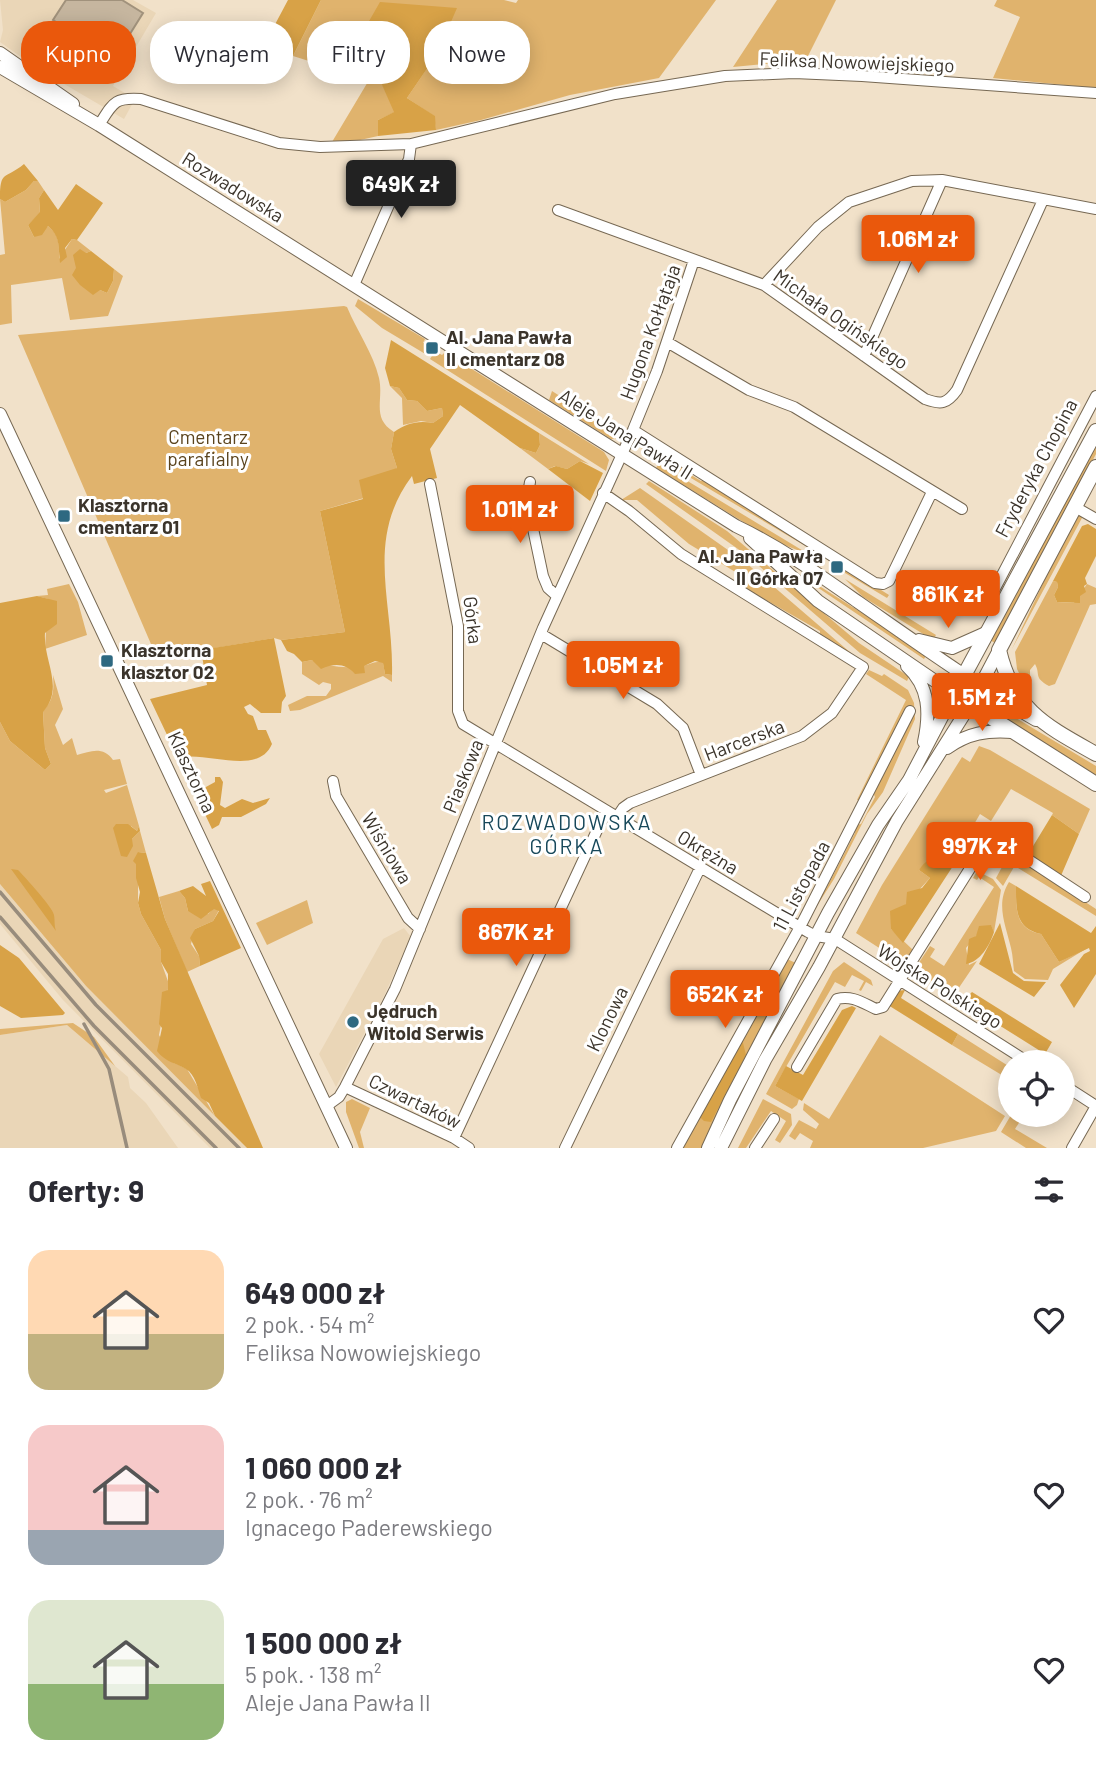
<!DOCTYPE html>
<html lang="pl">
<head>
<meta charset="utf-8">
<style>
	body { margin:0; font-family:Barlow,sans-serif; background:#f7f7f7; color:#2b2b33; height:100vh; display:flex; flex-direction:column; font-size:26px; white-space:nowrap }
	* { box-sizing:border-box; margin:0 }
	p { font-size:23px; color:#7c7c81 }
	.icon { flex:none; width:38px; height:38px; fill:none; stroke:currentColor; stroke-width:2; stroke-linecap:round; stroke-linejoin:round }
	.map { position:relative; height:1148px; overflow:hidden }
	.drawer { display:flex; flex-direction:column; background:#fff; flex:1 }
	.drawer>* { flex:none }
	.top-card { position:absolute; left:21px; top:21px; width:700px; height:63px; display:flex; gap:14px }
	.tools { position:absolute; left:998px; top:1050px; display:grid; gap:14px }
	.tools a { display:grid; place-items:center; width:77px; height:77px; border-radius:50%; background:#fff; box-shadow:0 4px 18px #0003; font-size:35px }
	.price { position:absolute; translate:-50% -60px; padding:0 16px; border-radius:7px; background:#ea580c; color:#fff; font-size:23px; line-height:46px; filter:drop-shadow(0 2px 4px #0008) }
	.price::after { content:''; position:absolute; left:50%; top:42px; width:21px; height:16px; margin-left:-10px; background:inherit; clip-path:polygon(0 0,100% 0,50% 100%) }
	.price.on { background:#222; color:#fff }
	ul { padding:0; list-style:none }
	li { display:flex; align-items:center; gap:21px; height:175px; padding:0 28px }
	li span { display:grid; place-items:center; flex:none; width:196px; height:140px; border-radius:21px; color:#555 }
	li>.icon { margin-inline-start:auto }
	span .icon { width:84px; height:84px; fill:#fffc; stroke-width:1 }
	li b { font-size:30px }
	h2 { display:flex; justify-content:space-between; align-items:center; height:84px; padding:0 28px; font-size:30px }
	.tag { padding:0 24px; border-radius:28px; background:#fff; box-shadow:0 4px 18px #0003; font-size:24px; line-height:63px }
	.tag.on { background:#ea580c; color:#fff }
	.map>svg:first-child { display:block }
	.built { fill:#ead6b7 }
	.green { fill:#e0b36d }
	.forest { fill:#d8a247 }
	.building { fill:#c6b69f; stroke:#a1927c; stroke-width:2 }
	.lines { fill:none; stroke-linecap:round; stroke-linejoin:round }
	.minor-casing { stroke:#766853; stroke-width:12 }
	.tertiary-casing { stroke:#766853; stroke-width:14 }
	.secondary-casing { stroke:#766853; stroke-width:16 }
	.minor { stroke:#fff; stroke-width:10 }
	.tertiary { stroke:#fff; stroke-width:12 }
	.secondary { stroke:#fff; stroke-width:14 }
	.rail { stroke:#988c7c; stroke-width:3.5 }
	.poi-dot { fill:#2e6981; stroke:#fff; stroke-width:2.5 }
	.labels { text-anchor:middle; stroke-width:6; stroke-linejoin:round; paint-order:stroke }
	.street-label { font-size:19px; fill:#3b342b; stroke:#fff }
	.poi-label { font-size:19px; font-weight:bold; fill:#3b342b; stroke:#fff; text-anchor:start }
	.park-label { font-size:19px; fill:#5a431d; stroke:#fff }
	.neighbourhood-label { font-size:21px; letter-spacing:2px; fill:#17485a; stroke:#fff }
</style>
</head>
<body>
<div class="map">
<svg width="1096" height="1148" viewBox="0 0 1096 1148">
	<rect width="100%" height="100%" fill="#f1e1c9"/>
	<path class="built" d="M0,0h133l23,13 -43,73 22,13 -11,20 -89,-52 -35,-25 3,-12z
		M0,884l86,102 161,162h-37l-147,-148 -63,-76z
		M404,928l7,9 -2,4 -26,57 -47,89 -17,-33 64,-115z
		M67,1025l61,52 2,11 16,15 32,45h-178v-113z"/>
	<path class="green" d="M321,0h183l12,3 2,-3h198l-57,78 -89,17 -89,25 -45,10 -2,-14 -27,-18 27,-40 -63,2 24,52 -17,8v16l-49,11 40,-67 -76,-24z
		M777,0h59l-30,60 -73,7z
		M997,0h99v88l-103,-10 27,-61 -26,-11z
		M34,181h4l6,9 -5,8 1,15 -12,12 6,12 14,-11c12,10 11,18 11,33l13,-20 5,1 14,11 -5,2 14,37 7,3 6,-12 1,-12 9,7 -15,40 -38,4 -8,-42 -51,7 1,38 -12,2v-70l5,-1 -5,-55 5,3 21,-12z
		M358,299l67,40 -2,4 9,5 -5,7 -45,-27 -27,-22z
		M344,306l3,1c10,24 26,46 32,71 5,22 -8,40 15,54l-3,17 6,19 -33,30 -44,13 25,121 -64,8 -7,-2 -117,20 -139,-323z
		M435,351l7,4 3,-3 159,100 5,8 -3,11 -176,-112z
		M390,386l9,2 8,12 10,1 10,10 15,-3 1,8 -10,7 -12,-2 -18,4 -1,-27z
		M552,391l70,45 -1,2 -10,1 -62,-39z
		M539,433l50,31 -9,-3 -13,8 -12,-3 -7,3 -28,-21 16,5 4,-8z
		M640,440l42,25 1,5 18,11 3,-2 185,116 -2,3 -47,-28 1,-3 -199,-118 -6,-7z
		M1096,444v10l-101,189 -5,-3z
		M658,465h3l149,90 -36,-14 -118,-73z
		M649,481l78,50 132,112 46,31 4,3 -2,4 -47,-28 -115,-99 -99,-70z
		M640,488l105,74 114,98 -39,-25v-4l-82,-47 4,-8 -53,-32 -52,-44h-16z
		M1078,516h5l-71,133 42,-89z
		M845,579l91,56 -3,5 -70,-43z
		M1053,581l4,1 1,5 -4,8 3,7 17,1 13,-19 9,4v16l-6,1 -35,79 -6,2c-16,-9 -8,-11 -14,-22l-5,6v9l-5,6 -8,-16 -2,-17z
		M813,582l114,72 -3,5 -113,-76z
		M69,584l9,18 9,33 -42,14 3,-50 -11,-3 11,-1 -1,-6z
		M312,660c13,6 35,9 49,6 9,-1 13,-5 22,-4l2,12 7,1v7l-9,-6 -83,34 -10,1 -2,-6 19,-9h19l5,-7v-5l-8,-2 -4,3 -17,-11v-12z
		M869,670l13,6 2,-2 24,16 6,13 1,16 -32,73 -16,22 -33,65 -19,30 8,-21 3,1 29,-56 1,-8 5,-1 14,-27 -2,-5 -10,9 -6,-1 49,-100 -40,-26z
		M53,675l10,34 -8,16 8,20 9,-7 5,17c14,-4 26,-9 36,5l7,-1 7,25 -23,6 2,3 21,-8 12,41 -2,5 -6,-5 1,13 8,-8 6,22 -8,-1v51l3,11 20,36v12l8,22 -10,51 15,28 13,6 28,47 -129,-130 -86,-102v-162l10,19 35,29 6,-6 -6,-16 -2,-37c11,-11 11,-22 10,-36z
		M1011,715l85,51v9l-88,-55z
		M979,746l11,4 100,59 -11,25 -27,-19 1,-2 -42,-24 -20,32 -11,-7 -7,12 4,3c-20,11 -14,28 -41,26l-17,15 11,8 -24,26 -15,25 22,21 -9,14 -48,-31 26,-48 80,-128 8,5z
		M994,848h6l18,12 -15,26 -7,-8 6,-11 -11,-6 -6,3 -1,-4z
		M1021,860l75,49v7l-78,-48z
		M977,871l16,8 8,11 -7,42 -3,-6 -15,10 -10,12 3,17 8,-4 -23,34 -27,-17 1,-3 -14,-5 16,-24 5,3 -5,8 14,9 50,-79 -15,-10 -2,3 -4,-2z
		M1009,882l7,4c0,23 -1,43 25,48l18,28 30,-15 -36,22 -5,11 -23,-1 -11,-8c-1,-7 -1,-15 -3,-23 -5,-22 -16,-44 -2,-66z
		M179,891l6,7 3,13 20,3 6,-6 5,2 -6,11 -18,8 -4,15 8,12 1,10 -13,6 -22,-53 -6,-22z
		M307,900l6,23 -46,22 -11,-22z
		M787,959l11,5 -94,184h-24z
		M844,962l27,18 2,6 -7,-4 -5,9 -2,-1 5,-9 -12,-6 -7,12 -10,-5 -60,104 24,13 -2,6 -5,4 -26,-15 67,-123z
		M73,1023l21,14 21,29 -48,-41 -67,10v-6z
		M958,1034l52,33v13l-58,-35z
		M880,1035l125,81 -9,15 -73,17h-113l3,-7 -13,-8 -5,7 -6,-4 10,-16 17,9 3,-5 -16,-14 1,-7 25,16z
		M352,1099l18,9 -10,24 4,16h-5l-13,-36v-10z
		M763,1099l28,15 1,11 -12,18 -5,-3 11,-19 -15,-10 -25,37h-8z
		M1011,1115h13l-9,14 32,19h-21l-25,-16z"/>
	<path class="forest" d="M288,0h33l-28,56 -30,-9z
		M380,2l77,6 -20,46 -30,44 28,18 1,14 -58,6v-16l16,-8 -23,-52 -18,-11z
		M24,164l14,17h-4l-8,9 -21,12 -5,-3c0,-30 5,-19 24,-35z
		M76,184l27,19 -26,37 -5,-1 -7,9 2,9 -7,6c-2,-16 1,-26 -12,-37l-6,9 -8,2 -6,-12 12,-13 -1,-14 5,-8 14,20z
		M80,249l6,4 5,-2 23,18 -1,12 -6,12 -7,-3 -7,5 -13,-10 -8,-10 4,-7 -3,-13z
		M391,340l148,93 1,12 -4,8 -16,-5 -60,-43 -30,44 7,29 -23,6 -2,-8c-48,64 -18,126 -20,199l-7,-1 -2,-11 -8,-2 -11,5 1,7 -10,1c-9,-11 -21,-11 -34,-5l-9,-9 -10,2 -8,-8 -7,-3 -6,-11 64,-8 -25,-121 43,-12 -4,-19 38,-12 -6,-19 3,-17c12,-9 25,-12 39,-9l10,-7 -1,-8 -15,3 -10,-10 -10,-1 -8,-12 -9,-2 -5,-18z
		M580,461l23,12 -13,28 -42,-32 8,-3 11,3z
		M1088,524l8,5v27l-11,22 2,6 -3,2 2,6 -6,4v7l-23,-1 -3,-7 4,-8 -1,-5 -4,-1 29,-55z
		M37,596l20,5v23l-12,9c-2,28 20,54 -2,79l2,36 6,16 -6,6 -35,-29 -10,-19v-119z
		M274,638l12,58 -4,6 -1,11h-20l-11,-9 -6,3 4,7 5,2 5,14h8l6,14c-14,33 -67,6 -94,14l-28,-59 57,-14 -6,-35z
		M215,777h5l3,5 -3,23 5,3 17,-9 11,4 17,-5 -4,6 -25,13h-19l-3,8 -7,4 -17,-36 20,-11z
		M1052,815l27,19 -19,44 -33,-22z
		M116,824h12l9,7 2,-5 1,5 -8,8 1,7 -6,11 -6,-1 -8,-28z
		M977,829l-74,114 -12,-14 -1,-18 16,-7 1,-12 15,-4 8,-10 -11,-8c13,-19 23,-10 40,-20v-8z
		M138,852l8,1 19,66 98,229h-16l-32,-32 -6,-13 -8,-5c-3,-9 -6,-24 -15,-29 -10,-6 -21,-7 -29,-18l5,-23 -3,-4 3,-32 6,-2v-16l-7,-12v-12l-20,-36 -3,-11 2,-11 -4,-14v-14l-3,-3z
		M11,869l7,1c7,7 35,38 36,45 1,5 0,10 2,16z
		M210,881l31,67 -41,18 -1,-10 -9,-18 5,-9 18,-8 6,-10 -5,-2 -13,10 -13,-8 -3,-13 -6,-7 14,-5 13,10 -5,-12z
		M1016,886l75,47 5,-7v48l-22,34 -14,-23 24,-31 6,-3 -1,-3 -30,14 -18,-28c-26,-6 -25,-25 -25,-48z
		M1000,923l13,50 11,8 22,1 -12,15 -55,-33z
		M991,925l3,7c-4,13 -14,30 -28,32l3,-25 7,-3 3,-10z
		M0,945l19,13 46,55 -2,2 -42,3 -21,-12z
		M905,990l-4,8 57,36 -6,11 -64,-40 9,-14z
		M972,992l80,50 -7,12 -83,-52z
		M852,1006l4,2 -54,93 -27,-15 11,-20 17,9 39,-65z
		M742,1039l4,16 -35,67 -7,-1 -6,-6z"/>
	<path class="building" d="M66,0h56l21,13 -28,45 -62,-38z"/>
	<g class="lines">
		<g class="minor-casing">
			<path id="minor" d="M99,125c14,-22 15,-28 42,-26l138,44 41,4 91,-3 204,-50 110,-18 69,-3 68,3 234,17
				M558,210l206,75 161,114c16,6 22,5 32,-9l86,-190
				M354,285l55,-126 2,-15
				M764,285l54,-58 31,-25 63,-21 30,-1 154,29
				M667,342l82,48 45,17 168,102
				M864,356l78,-176
				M633,430l242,153 8,1 6,-3 43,-89
				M530,482l-3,18 16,76 5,12 9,8
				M430,484l28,142v85l5,13 345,208 8,4 19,3 193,123
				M603,493l26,18 52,43 182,113 -31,46 -30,23 -172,67 -7,5 -6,9
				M1075,507l21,12
				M991,596l105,-200
				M541,634l116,70 26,24 18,47
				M333,781l3,15 72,122 12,11
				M797,1067l40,-68c15,-4 26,4 39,10l7,-2 108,-172 94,62
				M1062,1084l34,22
				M345,1087l109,51 15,10
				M328,1105l11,-8 6,-10 50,-98 148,-361 90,-198 24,-59 37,-111
				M454,1138l152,-327
				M565,1148l135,-280
				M677,1148l123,-221 110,-216
				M755,1148l19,-29
				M1072,1148l24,-42"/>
		</g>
		<g class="tertiary-casing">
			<path id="tertiary" d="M0,53l73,51
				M0,67l99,58 637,401c44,21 82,48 122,76 59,41 116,82 178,118
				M0,414l346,734
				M919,640l33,8 36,-16
				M907,666c23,21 23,48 17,76
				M947,748c21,-15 40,-18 66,-16
				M708,1148l22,-48 98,-187 50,-88 31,-45 45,-86 -136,-93 -68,-63
				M721,1148l44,-88 54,-93 78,-146 73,-116 29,-55"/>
		</g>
		<g class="secondary-casing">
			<path id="secondary" d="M1096,431l-142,263 142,90
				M1096,467l-97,183c14,60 47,76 97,104"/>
		</g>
		<use href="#minor" class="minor"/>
		<use href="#tertiary" class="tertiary"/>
		<use href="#secondary" class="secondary"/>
		<path class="rail" d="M0,892l96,113 143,143
			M0,917l94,109 122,122
			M84,1024l25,45 18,79"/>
	</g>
	<g class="poi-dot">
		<rect x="425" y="341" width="14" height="14" rx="3.5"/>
		<rect x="57" y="509" width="14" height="14" rx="3.5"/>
		<rect x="830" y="560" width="14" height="14" rx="3.5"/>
		<rect x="100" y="654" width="14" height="14" rx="3.5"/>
		<circle cx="353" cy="1022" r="7"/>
	</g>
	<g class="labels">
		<g class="street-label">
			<text transform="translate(857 62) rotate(2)" y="7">Feliksa Nowowiejskiego</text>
			<text transform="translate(233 187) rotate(32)" y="7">Rozwadowska</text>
			<text transform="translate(841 319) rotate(35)" y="7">Michała Ogińskiego</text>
			<text transform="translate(650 332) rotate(-70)" y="7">Hugona Kołłątaja</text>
			<text transform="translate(626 434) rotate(32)" y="7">Aleje Jana Pawła II</text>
			<text transform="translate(1036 468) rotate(-62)" y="7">Fryderyka Chopina</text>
			<text transform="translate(473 620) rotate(83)" y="7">Górka</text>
			<text transform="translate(744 740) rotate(-21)" y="7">Harcerska</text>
			<text transform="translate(192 772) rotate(65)" y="7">Klasztorna</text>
			<text transform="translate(463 776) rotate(-68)" y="7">Piaskowa</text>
			<text transform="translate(387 848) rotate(59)" y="7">Wiśniowa</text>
			<text transform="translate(708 852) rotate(31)" y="7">Okrężna</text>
			<text transform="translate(801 886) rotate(-62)" y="7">11 Listopada</text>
			<text transform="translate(940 986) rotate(32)" y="7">Wojska Polskiego</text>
			<text transform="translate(607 1019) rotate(-64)" y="7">Klonowa</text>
			<text transform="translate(415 1101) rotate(26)" y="7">Czwartaków</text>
		</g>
		<g class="poi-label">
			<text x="446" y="344">Al. Jana Pawła<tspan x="446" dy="22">II cmentarz 08</tspan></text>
			<text x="78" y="512">Klasztorna<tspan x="78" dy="22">cmentarz 01</tspan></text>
			<text x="823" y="563" text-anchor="end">Al. Jana Pawła<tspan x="823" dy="22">II Górka 07</tspan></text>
			<text x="121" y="657">Klasztorna<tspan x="121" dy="22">klasztor 02</tspan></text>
			<text x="367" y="1018">Jędruch<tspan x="367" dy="22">Witold Serwis</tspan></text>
		</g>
		<g class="park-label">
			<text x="208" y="444">Cmentarz<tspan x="208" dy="22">parafialny</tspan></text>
		</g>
		<g class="neighbourhood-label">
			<text x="567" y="830">ROZWADOWSKA<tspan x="567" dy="24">GÓRKA</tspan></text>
		</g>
	</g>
</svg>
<div class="tools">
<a><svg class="icon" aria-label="locate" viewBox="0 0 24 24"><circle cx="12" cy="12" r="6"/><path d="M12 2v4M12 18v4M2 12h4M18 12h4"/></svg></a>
</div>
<b class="price on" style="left:401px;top:220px">649K zł</b>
<b class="price" style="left:918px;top:275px">1.06M zł</b>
<b class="price" style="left:520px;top:545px">1.01M zł</b>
<b class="price" style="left:948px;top:630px">861K zł</b>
<b class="price" style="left:623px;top:701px">1.05M zł</b>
<b class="price" style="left:982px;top:733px">1.5M zł</b>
<b class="price" style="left:980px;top:882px">997K zł</b>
<b class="price" style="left:516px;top:968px">867K zł</b>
<b class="price" style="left:725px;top:1030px">652K zł</b>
<div class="top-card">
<a class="tag on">Kupno</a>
<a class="tag">Wynajem</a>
<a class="tag">Filtry</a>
<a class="tag">Nowe</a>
</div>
</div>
<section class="drawer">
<h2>Oferty: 9<svg class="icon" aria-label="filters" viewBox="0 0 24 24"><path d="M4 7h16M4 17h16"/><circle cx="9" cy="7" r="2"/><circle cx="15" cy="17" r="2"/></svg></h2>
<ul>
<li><span style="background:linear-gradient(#ffd9b3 60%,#c2b280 0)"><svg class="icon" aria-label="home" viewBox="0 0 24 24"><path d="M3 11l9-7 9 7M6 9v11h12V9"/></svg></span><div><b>649 000 zł</b><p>2 pok. · 54 m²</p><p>Feliksa Nowowiejskiego</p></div><svg class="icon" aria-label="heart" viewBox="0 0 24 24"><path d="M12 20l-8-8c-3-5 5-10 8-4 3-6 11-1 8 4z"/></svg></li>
<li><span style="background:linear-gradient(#f6c9c9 75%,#9aa5b1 0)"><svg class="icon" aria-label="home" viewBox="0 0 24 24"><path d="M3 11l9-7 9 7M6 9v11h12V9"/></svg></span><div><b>1 060 000 zł</b><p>2 pok. · 76 m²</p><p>Ignacego Paderewskiego</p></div><svg class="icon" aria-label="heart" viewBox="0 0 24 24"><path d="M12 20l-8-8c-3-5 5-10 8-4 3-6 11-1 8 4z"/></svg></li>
<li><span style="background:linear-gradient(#dfe7d0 60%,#8fb573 0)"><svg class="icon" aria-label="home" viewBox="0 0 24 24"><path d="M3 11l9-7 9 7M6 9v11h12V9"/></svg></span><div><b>1 500 000 zł</b><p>5 pok. · 138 m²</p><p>Aleje Jana Pawła II</p></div><svg class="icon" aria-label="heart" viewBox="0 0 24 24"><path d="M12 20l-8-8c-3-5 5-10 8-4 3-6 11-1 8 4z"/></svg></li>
</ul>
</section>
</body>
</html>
